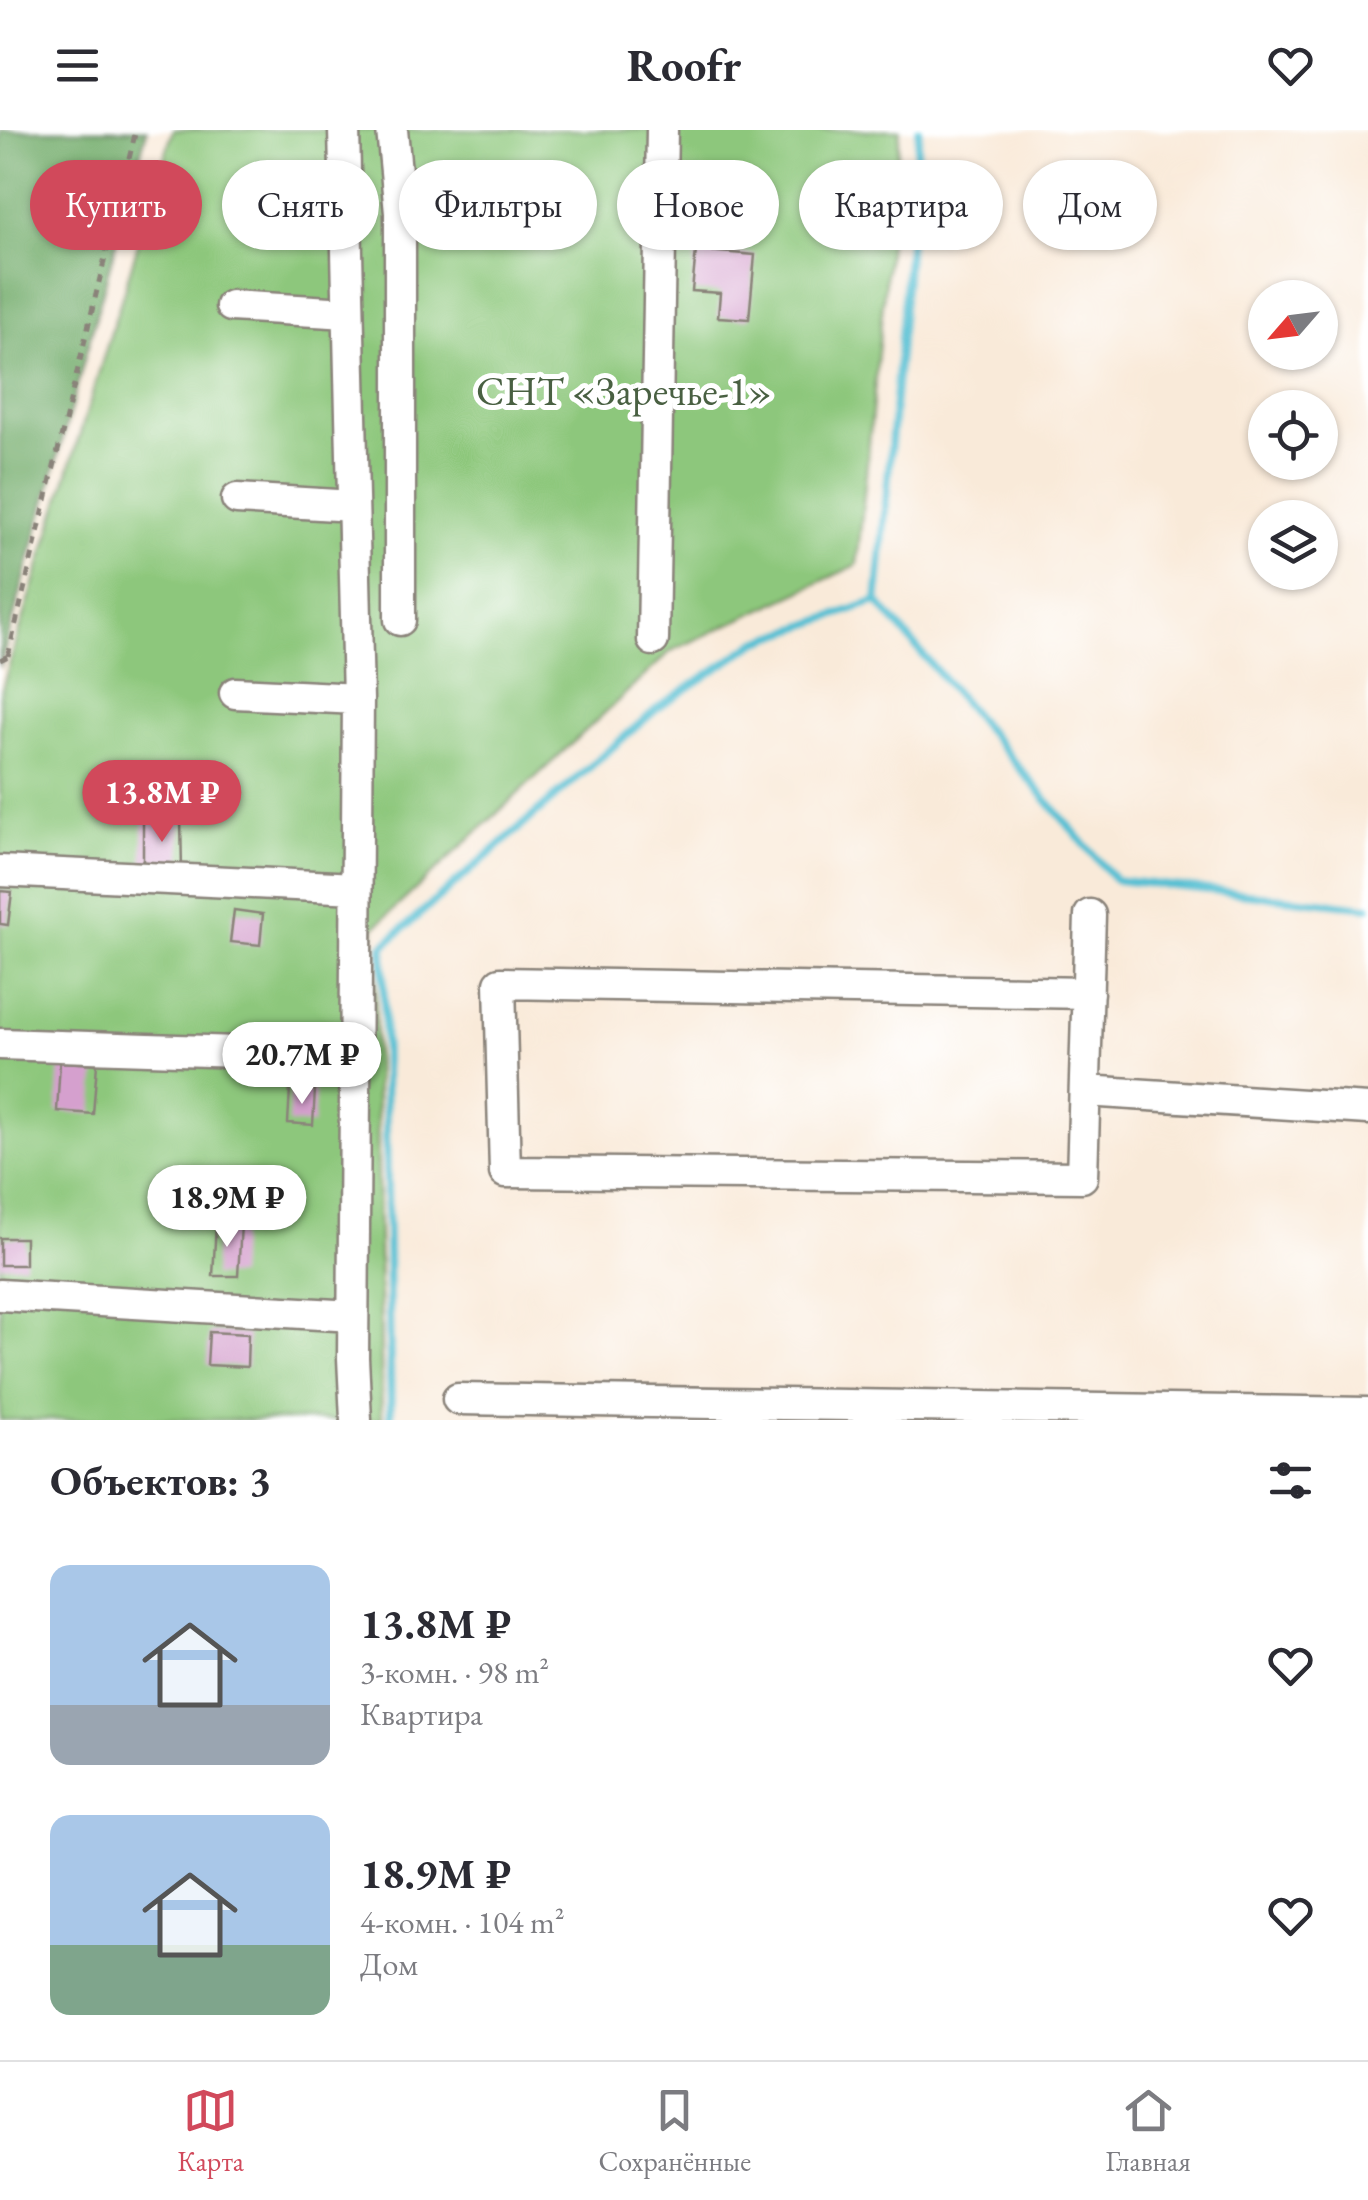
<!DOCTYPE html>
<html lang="ru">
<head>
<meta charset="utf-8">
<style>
	body { margin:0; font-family:"EB Garamond",serif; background:#f2f2f3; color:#2b2b33; height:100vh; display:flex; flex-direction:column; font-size:38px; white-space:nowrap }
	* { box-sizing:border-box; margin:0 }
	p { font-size:32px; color:#7c7c81 }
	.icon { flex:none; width:55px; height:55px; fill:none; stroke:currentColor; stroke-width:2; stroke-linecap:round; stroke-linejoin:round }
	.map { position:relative; height:1290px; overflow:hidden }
	.details { display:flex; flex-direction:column; background:#fff; flex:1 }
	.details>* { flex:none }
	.banner { position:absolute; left:30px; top:30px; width:1310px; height:90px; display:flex; gap:20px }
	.needle { width:65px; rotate:242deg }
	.tools { position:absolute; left:1248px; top:150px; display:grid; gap:20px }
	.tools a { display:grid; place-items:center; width:90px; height:90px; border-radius:50%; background:#fff; box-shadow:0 2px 8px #0004; font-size:50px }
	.price { position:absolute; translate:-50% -85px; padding:0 22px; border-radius:35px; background:#fff; color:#222; font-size:32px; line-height:65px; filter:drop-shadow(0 2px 5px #0008) }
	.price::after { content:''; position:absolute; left:50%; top:60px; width:30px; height:22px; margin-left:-15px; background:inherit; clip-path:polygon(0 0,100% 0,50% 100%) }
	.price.on { background:#d1495b; color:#fff }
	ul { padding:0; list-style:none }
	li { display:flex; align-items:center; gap:30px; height:250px; padding:0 50px }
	li span { display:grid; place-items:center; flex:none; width:280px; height:200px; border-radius:20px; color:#555 }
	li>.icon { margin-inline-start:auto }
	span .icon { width:120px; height:120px; fill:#fffc; stroke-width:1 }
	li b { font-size:42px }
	h2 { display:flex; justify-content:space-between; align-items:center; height:120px; padding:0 50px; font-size:42px }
	.tag { padding:0 35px; border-radius:45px; background:#fff; box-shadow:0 2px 8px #0004; font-size:35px; line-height:90px }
	.tag.on { background:#d1495b; color:#fff }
	header { display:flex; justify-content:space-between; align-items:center; height:130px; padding:0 50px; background:#fff; font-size:45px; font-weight:700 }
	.menu { display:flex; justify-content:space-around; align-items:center; height:140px; border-top:2px solid #e1e1e2; background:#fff; font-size:28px; color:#7c7c81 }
	.menu a { display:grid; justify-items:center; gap:5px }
	.menu .on { color:#d1495b }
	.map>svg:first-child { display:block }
	.green { fill:#8dc77b; stroke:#54724c; stroke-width:2.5 }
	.forest { fill:#72ac6b; stroke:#476444; stroke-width:2.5 }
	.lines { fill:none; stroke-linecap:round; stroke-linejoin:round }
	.stream { stroke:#57c0d3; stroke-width:8 }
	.building { fill:#d5a0ce }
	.minor-casing { stroke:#8a837a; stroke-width:35 }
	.path { stroke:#8a837a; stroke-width:5; stroke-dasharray:8 8; stroke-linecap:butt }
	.minor { stroke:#fff; stroke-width:30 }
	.labels { text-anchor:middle; stroke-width:10; stroke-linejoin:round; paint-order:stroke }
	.park-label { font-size:40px; fill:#496042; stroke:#fff }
</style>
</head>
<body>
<header><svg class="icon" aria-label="menu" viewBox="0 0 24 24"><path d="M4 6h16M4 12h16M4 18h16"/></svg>Roofr<svg class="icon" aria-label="heart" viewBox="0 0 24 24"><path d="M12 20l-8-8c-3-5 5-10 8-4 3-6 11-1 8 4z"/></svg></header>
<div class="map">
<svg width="1368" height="1290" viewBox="0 0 1368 1290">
	<rect width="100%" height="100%" fill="#fff"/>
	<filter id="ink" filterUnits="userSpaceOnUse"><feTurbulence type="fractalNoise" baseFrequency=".01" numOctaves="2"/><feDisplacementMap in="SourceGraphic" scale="20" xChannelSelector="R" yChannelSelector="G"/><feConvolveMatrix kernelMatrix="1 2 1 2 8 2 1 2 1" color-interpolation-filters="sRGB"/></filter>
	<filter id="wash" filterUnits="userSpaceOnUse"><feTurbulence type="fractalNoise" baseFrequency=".0048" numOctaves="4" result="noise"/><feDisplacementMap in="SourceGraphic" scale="40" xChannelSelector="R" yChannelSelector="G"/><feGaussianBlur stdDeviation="2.25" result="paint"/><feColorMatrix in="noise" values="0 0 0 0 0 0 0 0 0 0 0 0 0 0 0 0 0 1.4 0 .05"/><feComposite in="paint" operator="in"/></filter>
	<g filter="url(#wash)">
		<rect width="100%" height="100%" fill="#f9ead9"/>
		<path class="green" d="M173,0h727l-43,435 -186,86 -297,277 8,492h-382v-725z"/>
		<path class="forest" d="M0,0h147l-147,538z"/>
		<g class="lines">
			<path class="stream" d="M919,0l-42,471 238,279 253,27
				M391,1290l-8,-474 276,-239 98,-65 120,-41"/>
		</g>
		<g id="blocks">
			<path class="building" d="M696,120l59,5 -6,64 -31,-2 2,-24 -28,-2z
				M143,687h38l1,55h-39z
				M0,761l12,1 -4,33 -8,-1z
				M234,780l29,4 -3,31 -30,-3z
				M60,932l37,2 -4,50 -36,-3z
				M290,958l25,2 -2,35 -25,-2z
				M216,1093l25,1 -3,52h-25z
				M0,1108h25v27h-25z
				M209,1202l39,2 -1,33 -40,-2z"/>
		</g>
	</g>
	<g filter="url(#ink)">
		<use href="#blocks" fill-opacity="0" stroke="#8a837a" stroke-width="2.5"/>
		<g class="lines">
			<g class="minor-casing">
				<path id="minor" d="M344,0l14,569 -5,659 3,62
					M392,0l8,83v407
					M231,176l117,7
					M237,369l116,7
					M653,510l9,-510
					M235,563l123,6
					M0,741l356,17
					M1088,863l-588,-10 5,189 577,5 8,-262
					M0,914l355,12
					M1085,961l283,18
					M0,1165l353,21
					M458,1269l910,14"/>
			</g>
			<path class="path" d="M8,526l128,-526
				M0,530l12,-6"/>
			<use href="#minor" class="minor"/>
		</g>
	</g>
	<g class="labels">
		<g class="park-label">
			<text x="624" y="275">СНТ «Заречье-1»</text>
		</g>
	</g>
</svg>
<div class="tools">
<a><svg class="needle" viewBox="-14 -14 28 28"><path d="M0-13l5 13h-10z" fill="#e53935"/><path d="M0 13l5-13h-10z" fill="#7c7c81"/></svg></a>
<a><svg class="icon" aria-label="locate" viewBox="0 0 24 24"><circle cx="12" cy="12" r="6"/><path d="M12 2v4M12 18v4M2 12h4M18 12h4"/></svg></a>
<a><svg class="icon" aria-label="layers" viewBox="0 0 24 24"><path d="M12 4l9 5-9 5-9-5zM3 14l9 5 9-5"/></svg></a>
</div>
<b class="price on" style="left:162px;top:715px">13.8M ₽</b>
<b class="price" style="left:302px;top:977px">20.7M ₽</b>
<b class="price" style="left:227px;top:1120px">18.9M ₽</b>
<div class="banner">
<a class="tag on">Купить</a>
<a class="tag">Снять</a>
<a class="tag">Фильтры</a>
<a class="tag">Новое</a>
<a class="tag">Квартира</a>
<a class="tag">Дом</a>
</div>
</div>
<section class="details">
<h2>Объектов: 3<svg class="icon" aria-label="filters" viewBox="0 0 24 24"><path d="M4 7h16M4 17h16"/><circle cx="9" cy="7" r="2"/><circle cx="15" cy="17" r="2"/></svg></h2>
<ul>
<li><span style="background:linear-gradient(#a9c7e8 70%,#9aa5b1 0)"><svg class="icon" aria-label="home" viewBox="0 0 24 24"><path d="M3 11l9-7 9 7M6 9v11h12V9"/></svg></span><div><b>13.8M ₽</b><p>3-комн. · 98 m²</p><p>Квартира</p></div><svg class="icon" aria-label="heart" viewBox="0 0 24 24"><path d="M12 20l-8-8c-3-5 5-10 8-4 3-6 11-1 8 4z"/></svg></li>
<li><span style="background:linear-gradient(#a9c7e8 65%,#7fa58c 0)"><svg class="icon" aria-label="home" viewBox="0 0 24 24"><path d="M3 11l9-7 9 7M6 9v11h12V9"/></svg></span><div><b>18.9M ₽</b><p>4-комн. · 104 m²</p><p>Дом</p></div><svg class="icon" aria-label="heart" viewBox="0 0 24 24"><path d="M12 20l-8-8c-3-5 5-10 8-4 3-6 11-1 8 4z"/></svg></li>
</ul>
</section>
<nav class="menu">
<a class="on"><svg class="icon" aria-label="map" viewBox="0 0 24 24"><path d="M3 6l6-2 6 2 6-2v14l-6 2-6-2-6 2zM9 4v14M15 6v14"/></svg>Карта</a>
<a><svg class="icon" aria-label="saved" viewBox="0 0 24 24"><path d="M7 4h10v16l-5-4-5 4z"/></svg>Сохранённые</a>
<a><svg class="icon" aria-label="home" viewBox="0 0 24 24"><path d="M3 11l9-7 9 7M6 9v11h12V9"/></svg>Главная</a>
</nav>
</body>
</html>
